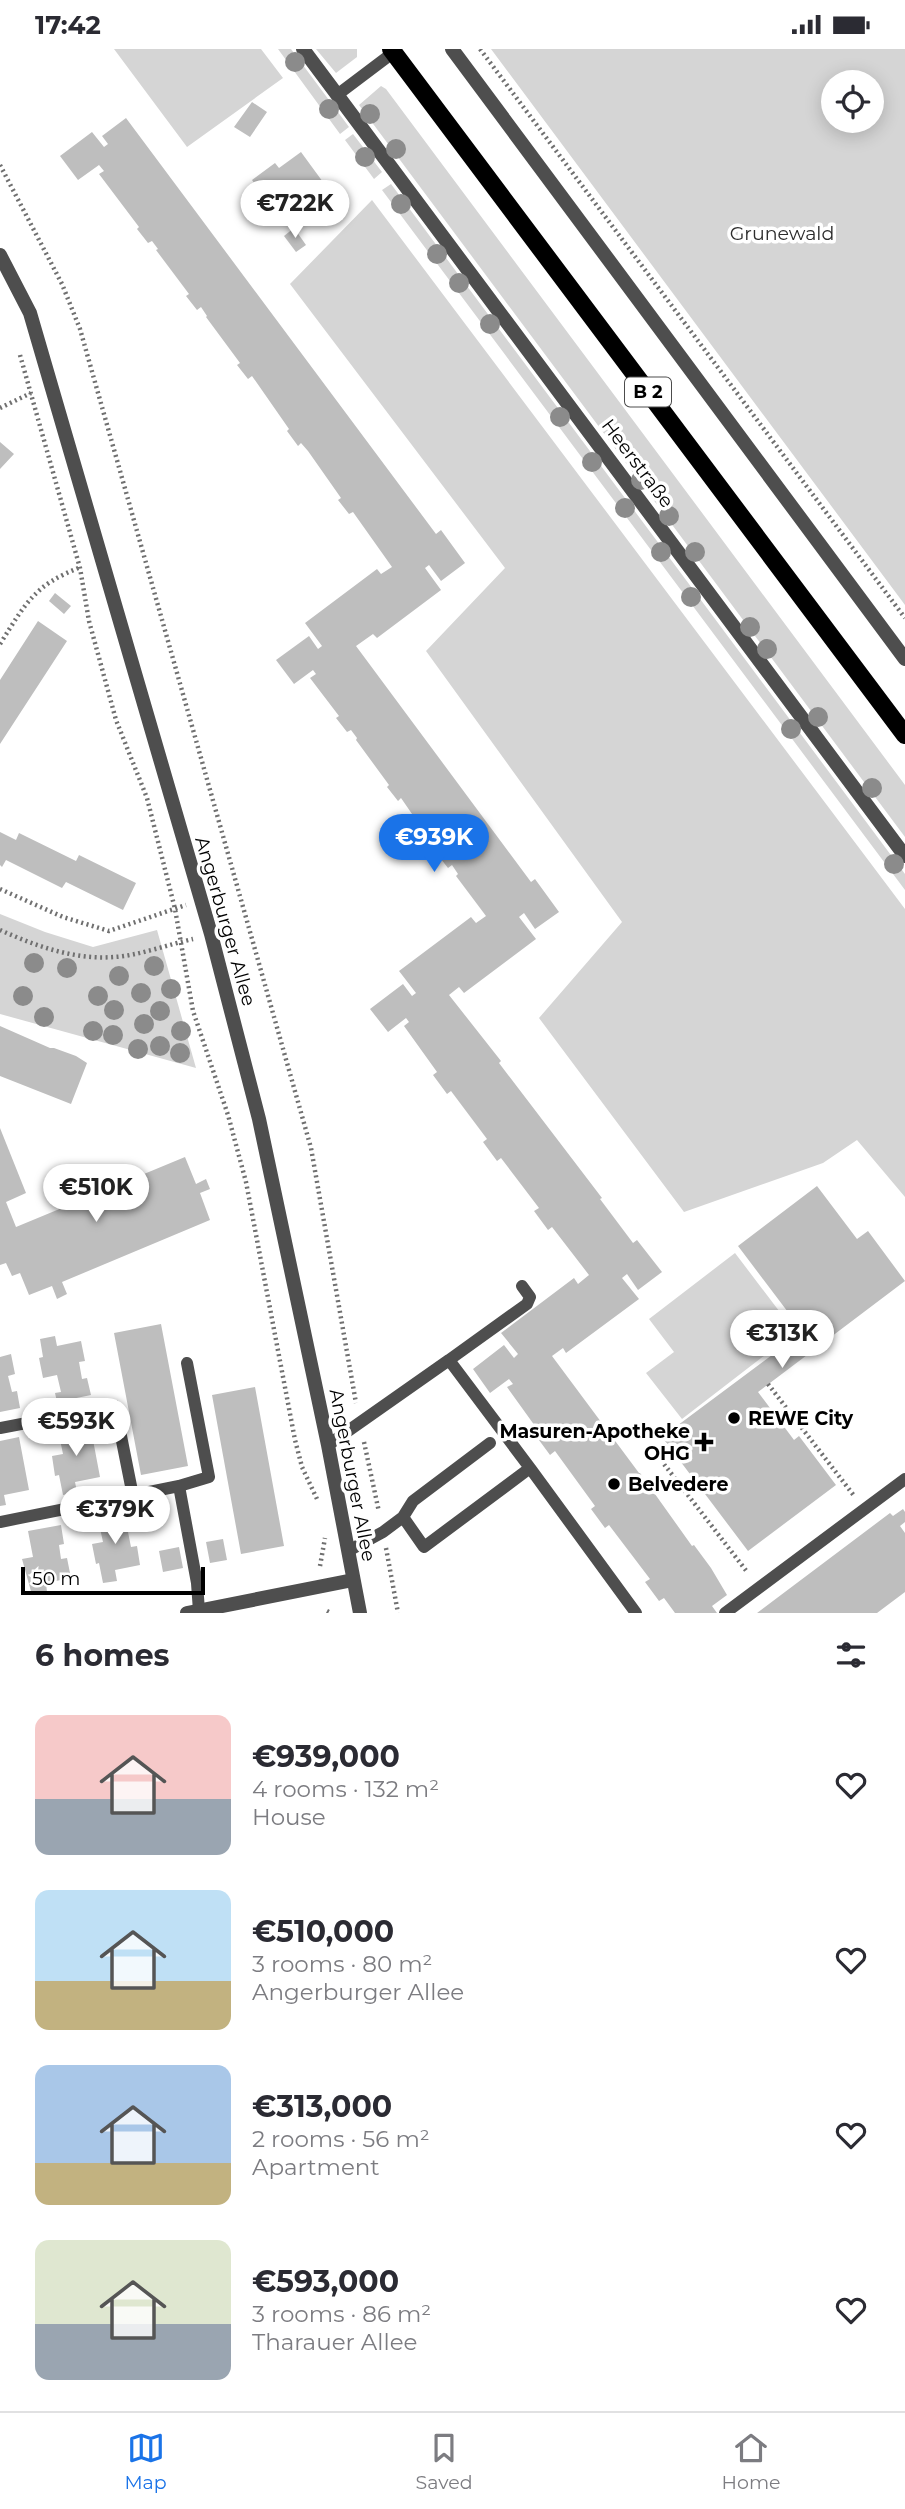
<!DOCTYPE html>
<html lang="en">
<head>
<meta charset="utf-8">
<style>
	body { margin:0; font-family:Montserrat,sans-serif; background:#f7f7f7; color:#2b2b33; height:100vh; display:flex; flex-direction:column; font-size:26px; white-space:nowrap }
	* { box-sizing:border-box; margin:0 }
	p { font-size:23px; color:#7c7c81 }
	.icon { flex:none; width:38px; height:38px; fill:none; stroke:currentColor; stroke-width:2; stroke-linecap:round; stroke-linejoin:round }
	.map { position:relative; height:1564px; overflow:hidden }
	.sheet { display:flex; flex-direction:column; background:#fff; flex:1 }
	.sheet>* { flex:none }
	.buttons { position:absolute; left:821px; top:21px; display:grid; gap:14px }
	.buttons a { display:grid; place-items:center; width:63px; height:63px; border-radius:50%; background:#fff; box-shadow:0 4px 18px #0003; font-size:35px }
	.scale { position:absolute; left:21px; bottom:18px; width:184px; box-sizing:border-box; padding-left:7px; border:4px solid #000; border-top:0; font-size:19px; line-height:24px; white-space:nowrap; color:#000; -webkit-text-stroke:5px #fff; paint-order:stroke }
	.price { position:absolute; translate:-50% -60px; padding:0 16px; border-radius:24px; background:#fff; color:#222; font-size:23px; line-height:46px; filter:drop-shadow(0 2px 4px #0008) }
	.price::after { content:''; position:absolute; left:50%; top:42px; width:21px; height:16px; margin-left:-10px; background:inherit; clip-path:polygon(0 0,100% 0,50% 100%) }
	.price.current { background:#1a73e8; color:#fff }
	ul { padding:0; list-style:none }
	li { display:flex; align-items:center; gap:21px; height:175px; padding:0 35px }
	li span { display:grid; place-items:center; flex:none; width:196px; height:140px; border-radius:14px; color:#555 }
	li>.icon { margin-inline-start:auto }
	span .icon { width:84px; height:84px; fill:#fffc; stroke-width:1 }
	li b { font-size:30px }
	h2 { display:flex; justify-content:space-between; align-items:center; height:84px; padding:0 35px; font-size:30px }
	.status { display:flex; justify-content:space-between; align-items:center; height:49px; padding:0 35px; background:#fff; direction:ltr }
	.status svg { height:19px; fill:currentColor }
	.tab-bar { display:flex; justify-content:space-around; align-items:center; height:98px; border-top:2px solid #e1e1e2; background:#fff; font-size:19px; color:#7c7c81 }
	.tab-bar a { display:grid; justify-items:center; gap:4px }
	.tab-bar .current { color:#1a73e8 }
	.map>svg:first-child { display:block }
	.green { fill:#d5d5d5; fill-rule:evenodd }
	.building { fill:#bebebe }
	.lines { fill:none; stroke-linecap:round; stroke-linejoin:round }
	.path { stroke:#707070; stroke-width:4.5; stroke-dasharray:2 3.5; stroke-linecap:butt }
	.service { stroke:#4e4e4e; stroke-width:12 }
	.minor { stroke:#4e4e4e; stroke-width:14 }
	.primary { stroke:#000; stroke-width:18 }
	.tree { fill:#8b8b8b }
	.poi-dot { fill:#000; stroke:#fff; stroke-width:2.5 }
	.labels { text-anchor:middle; stroke-width:7; stroke-linejoin:round; paint-order:stroke }
	.shield { fill:#fff; stroke:#4c4c4c; stroke-width:2 }
	.shield-label { font-size:18px; font-weight:bold; fill:#000 }
	.park-label { font-size:19px; fill:#2c2c2c; stroke:#fff }
	.street-label { font-size:19px; fill:#000; stroke:#fff }
	.poi-label { font-size:19px; font-weight:bold; fill:#000; stroke:#fff; text-anchor:start }
</style>
</head>
<body>
<div class="status"><b>17:42</b><svg viewBox="0 0 49 12"><path d="M0 12V9h3v3zM5 12V6h3v6zM10 12V3h3v9zM15 12V0h3v12zM26 1h20v11H26zM47 4h2v5h-2z"/></svg></div>
<div class="map">
<svg width="905" height="1564" viewBox="0 0 905 1564">
	<rect width="100%" height="100%" fill="#fff"/>
	<path class="green" d="M114,0h147l22,29 -96,69z
		M278,0h13l58,78 -9,7z
		M316,0h41v8l-21,16z
		M491,0h414v556zM833,33h39v39h-39z
		M381,37l5,3 519,696v52l-546,-732z
		M353,85l29,38 -8,7 -29,-39z
		M391,135l514,690v16l-523,-700z
		M372,151l533,709v288l-48,-57 -34,23 -139,49 -145,-194 83,-96 -196,-271 79,-83 -215,-284z
		M0,865l45,18 48,15 64,-17 39,138 -196,-54z
		M735,1204l60,79 -113,87 -36,-46 28,-21 -25,-33z"/>
	<path class="building" d="M252,53l15,10 -17,25 -16,-10z
		M126,69l310,416 5,-4 24,33 -24,18 -12,-16 -4,3 16,22 -64,48 -4,-4 -17,12 175,236 4,-3 24,33 -24,17 -11,-16 -5,4 17,22 -72,54 -5,-6 -10,8 52,66 -2,2 103,135 -2,1 33,44 4,-3 25,32 -24,18 -11,-16 -5,4 17,21 -73,54 -3,-5 -11,8 87,117h1l52,73 2,-1 17,23 16,27 -15,11 5,7h-42l-11,-15 -5,3 -14,-19 5,-3 -41,-54 -4,3 -14,-19 4,-3 -40,-55 -5,4 -14,-19 4,-3 -33,-46 6,-3 -4,-5 -19,14 -17,-24 31,-24 10,13 4,-4 -17,-21 73,-55 4,6 11,-9 -37,-48 -4,3 -14,-19 5,-3 -38,-50 -4,3 -14,-19 4,-3 -36,-48 -4,3 -14,-19 4,-3 -33,-46 5,-4 -3,-4 -18,14 -18,-23 33,-25 9,12 4,-3 -17,-22 72,-54 5,6 10,-7 -30,-40 2,-2 -6,-9 -4,3 -11,-14 2,-1 -38,-55 -3,3 -11,-14 2,-2 -33,-45 1,-2 -6,-8 -4,2 -11,-14 3,-2 -29,-38 6,-4 -3,-4 -19,14 -18,-24 33,-24 9,13 4,-3 -17,-23 72,-54 4,5 11,-7 -39,-55 -4,2 -11,-14 3,-2 -33,-47 -7,-8 -3,3 -11,-15 2,-2 -37,-53 -4,3 -11,-14 3,-2 -34,-46 1,-1 -6,-9 -4,3 -11,-14 3,-2 -33,-44 2,-1 -6,-8 -4,2 -11,-14 2,-2 -40,-53 5,-3 -5,-6 -21,15 -18,-24 32,-24 12,15 4,-3 -6,-8z
		M301,103l38,52 -20,15 -11,-14 -24,18 -32,-43 23,-17 4,5z
		M294,179l12,17 -10,7 -12,-16z
		M0,393l14,12 -14,15z
		M55,544l16,13 -7,8 -15,-13z
		M38,572l29,20 -67,103v-64z
		M0,783l16,8 3,-7 57,28 3,-6 57,28 -13,27 -57,-28 -4,6 -56,-28 -4,7 -2,-2z
		M0,977l50,22h4l22,8 11,7 -16,41 -71,-28z
		M0,1079l26,65 -20,9 10,25 169,-70 11,27 10,-5 4,10 -10,4 10,27 -148,62 5,12 -10,5 -5,-13 -23,9 -9,-22 -8,3 -6,-13 -6,2z
		M817,1137l40,53 11,-8 37,50 -147,111 36,48 5,-4 37,49 -88,66 -86,-114 141,-105 -65,-86z
		M161,1275l27,142 -47,9 -27,-142z
		M55,1287l2,10 24,-5 4,20 -6,1 3,17 5,-1 4,17 -34,7 -2,-9 6,-1 -4,-17 -14,3 -4,-20 4,-1 -3,-18z
		M11,1305l4,20 -7,2 4,16 5,-1 3,17 -20,4v-55z
		M255,1338l29,159 -43,8 -29,-159z
		M90,1375l10,53 -25,5 2,10 -14,3 -4,-20 -4,1 -3,-20 11,-2 -5,-24z
		M19,1388l10,53 -25,5 2,10 -6,1v-65z
		M903,1460l2,3v10l-5,4 5,7v59l-28,21h-120l133,-100 3,3z
		M131,1463l3,19 -6,1 3,15 6,-1 3,19 -25,5 2,11 -14,2 -4,-20 -3,1 -4,-20 11,-2 -5,-23z
		M61,1476l3,19 -5,1 2,14 6,-1 4,20 -25,5 1,9 -15,3 -10,-36 11,-2 -5,-26z
		M223,1490l4,21 -17,3 -4,-21z
		M179,1498l4,21 -20,4 -4,-21z"/>
	<g class="lines">
		<path class="path" d="M480,0l425,569
			M0,116l62,119 18,45 231,819 45,255
			M20,306l60,213 9,53 27,99 31,78 28,111 18,102 35,104 18,67 49,258 7,27 15,32
			M0,359l31,-15
			M0,595c26,-41 34,-59 81,-77
			M0,840l63,28 46,14 77,-26
			M0,881c36,16 74,30 114,27 23,-1 56,-13 79,-18
			M768,1335l87,113
			M364,1393l15,70
			M670,1397l-13,9 91,118
			M386,1499l12,65
			M320,1517l5,-28
			M327,1562l4,2"/>
		<path class="service" d="M337,46l57,-43
			M449,1311l78,-56 3,-7 -8,-11
			M187,1314l22,114 -30,9 18,97 2,28
			M0,1379l115,-22 18,90
			M328,1396l121,-85 81,108 -106,79 -21,-30 -20,15 -35,19
			M530,1419l106,145
			M403,1468l10,-16 77,-58
			M0,1473l179,-36
			M725,1564l180,-134"/>
		<path class="minor" d="M303,0l602,807
			M452,0l453,610
			M0,206l30,58 181,621 48,185 69,326 32,168
			M187,1564l166,-33"/>
		<path class="primary" d="M391,0l514,686"/>
	</g>
	<g class="tree">
		<circle cx="295" cy="13" r="10"/>
		<circle cx="329" cy="60" r="10"/>
		<circle cx="370" cy="65" r="10"/>
		<circle cx="396" cy="100" r="10"/>
		<circle cx="365" cy="108" r="10"/>
		<circle cx="401" cy="155" r="10"/>
		<circle cx="437" cy="205" r="10"/>
		<circle cx="459" cy="234" r="10"/>
		<circle cx="490" cy="275" r="10"/>
		<circle cx="560" cy="368" r="10"/>
		<circle cx="592" cy="413" r="10"/>
		<circle cx="641" cy="431" r="10"/>
		<circle cx="625" cy="459" r="10"/>
		<circle cx="669" cy="467" r="10"/>
		<circle cx="661" cy="503" r="10"/>
		<circle cx="695" cy="503" r="10"/>
		<circle cx="691" cy="548" r="10"/>
		<circle cx="750" cy="578" r="10"/>
		<circle cx="767" cy="600" r="10"/>
		<circle cx="818" cy="668" r="10"/>
		<circle cx="791" cy="680" r="10"/>
		<circle cx="872" cy="739" r="10"/>
		<circle cx="894" cy="815" r="10"/>
		<circle cx="34" cy="914" r="10"/>
		<circle cx="154" cy="917" r="10"/>
		<circle cx="67" cy="919" r="10"/>
		<circle cx="119" cy="927" r="10"/>
		<circle cx="171" cy="940" r="10"/>
		<circle cx="141" cy="944" r="10"/>
		<circle cx="23" cy="947" r="10"/>
		<circle cx="98" cy="947" r="10"/>
		<circle cx="114" cy="961" r="10"/>
		<circle cx="160" cy="962" r="10"/>
		<circle cx="44" cy="968" r="10"/>
		<circle cx="144" cy="975" r="10"/>
		<circle cx="93" cy="982" r="10"/>
		<circle cx="181" cy="982" r="10"/>
		<circle cx="113" cy="986" r="10"/>
		<circle cx="160" cy="997" r="10"/>
		<circle cx="138" cy="1000" r="10"/>
		<circle cx="180" cy="1004" r="10"/>
	</g>
	<g class="poi-dot">
		<circle cx="734" cy="1369" r="7"/>
		<path d="M700.5 1382.5h7v7h7v7h-7v7h-7v-7h-7v-7h7z"/>
		<circle cx="614" cy="1435" r="7"/>
	</g>
	<g class="labels">
		<rect class="shield" x="625" y="328.5" width="46" height="29" rx="5"/>
		<g class="shield-label">
			<text x="648" y="349">B 2</text>
		</g>
		<g class="park-label">
			<text x="782" y="191">Grunewald</text>
		</g>
		<g class="street-label">
			<text transform="translate(638 414) rotate(53)" y="7">Heerstraße</text>
			<text transform="translate(226 872) rotate(74)" y="7">Angerburger Allee</text>
			<text transform="translate(353 1426) rotate(79)" y="7">Angerburger Allee</text>
		</g>
		<g class="poi-label">
			<text x="748" y="1376">REWE City</text>
			<text x="690" y="1389" text-anchor="end">Masuren-Apotheke<tspan x="690" dy="22">OHG</tspan></text>
			<text x="628" y="1442">Belvedere</text>
		</g>
	</g>
</svg>
<div class="buttons">
<a><svg class="icon" aria-label="locate" viewBox="0 0 24 24"><circle cx="12" cy="12" r="6"/><path d="M12 2v4M12 18v4M2 12h4M18 12h4"/></svg></a>
</div>
<div class="scale">50 m</div>
<b class="price" style="left:295px;top:191px">€722K</b>
<b class="price current" style="left:434px;top:825px">€939K</b>
<b class="price" style="left:96px;top:1175px">€510K</b>
<b class="price" style="left:782px;top:1321px">€313K</b>
<b class="price" style="left:76px;top:1409px">€593K</b>
<b class="price" style="left:115px;top:1497px">€379K</b>
</div>
<section class="sheet">
<h2>6 homes<svg class="icon" aria-label="filters" viewBox="0 0 24 24"><path d="M4 7h16M4 17h16"/><circle cx="9" cy="7" r="2"/><circle cx="15" cy="17" r="2"/></svg></h2>
<ul>
<li><span style="background:linear-gradient(#f6c9c9 60%,#9aa5b1 0)"><svg class="icon" aria-label="home" viewBox="0 0 24 24"><path d="M3 11l9-7 9 7M6 9v11h12V9"/></svg></span><div><b>€939,000</b><p>4 rooms · 132 m²</p><p>House</p></div><svg class="icon" aria-label="heart" viewBox="0 0 24 24"><path d="M12 20l-8-8c-3-5 5-10 8-4 3-6 11-1 8 4z"/></svg></li>
<li><span style="background:linear-gradient(#bfe0f5 65%,#c2b280 0)"><svg class="icon" aria-label="home" viewBox="0 0 24 24"><path d="M3 11l9-7 9 7M6 9v11h12V9"/></svg></span><div><b>€510,000</b><p>3 rooms · 80 m²</p><p>Angerburger Allee</p></div><svg class="icon" aria-label="heart" viewBox="0 0 24 24"><path d="M12 20l-8-8c-3-5 5-10 8-4 3-6 11-1 8 4z"/></svg></li>
<li><span style="background:linear-gradient(#a9c7e8 70%,#c2b280 0)"><svg class="icon" aria-label="home" viewBox="0 0 24 24"><path d="M3 11l9-7 9 7M6 9v11h12V9"/></svg></span><div><b>€313,000</b><p>2 rooms · 56 m²</p><p>Apartment</p></div><svg class="icon" aria-label="heart" viewBox="0 0 24 24"><path d="M12 20l-8-8c-3-5 5-10 8-4 3-6 11-1 8 4z"/></svg></li>
<li><span style="background:linear-gradient(#dfe7d0 60%,#9aa5b1 0)"><svg class="icon" aria-label="home" viewBox="0 0 24 24"><path d="M3 11l9-7 9 7M6 9v11h12V9"/></svg></span><div><b>€593,000</b><p>3 rooms · 86 m²</p><p>Tharauer Allee</p></div><svg class="icon" aria-label="heart" viewBox="0 0 24 24"><path d="M12 20l-8-8c-3-5 5-10 8-4 3-6 11-1 8 4z"/></svg></li>
</ul>
</section>
<nav class="tab-bar">
<a class="current"><svg class="icon" aria-label="map" viewBox="0 0 24 24"><path d="M3 6l6-2 6 2 6-2v14l-6 2-6-2-6 2zM9 4v14M15 6v14"/></svg>Map</a>
<a><svg class="icon" aria-label="saved" viewBox="0 0 24 24"><path d="M7 4h10v16l-5-4-5 4z"/></svg>Saved</a>
<a><svg class="icon" aria-label="home" viewBox="0 0 24 24"><path d="M3 11l9-7 9 7M6 9v11h12V9"/></svg>Home</a>
</nav>
</body>
</html>
